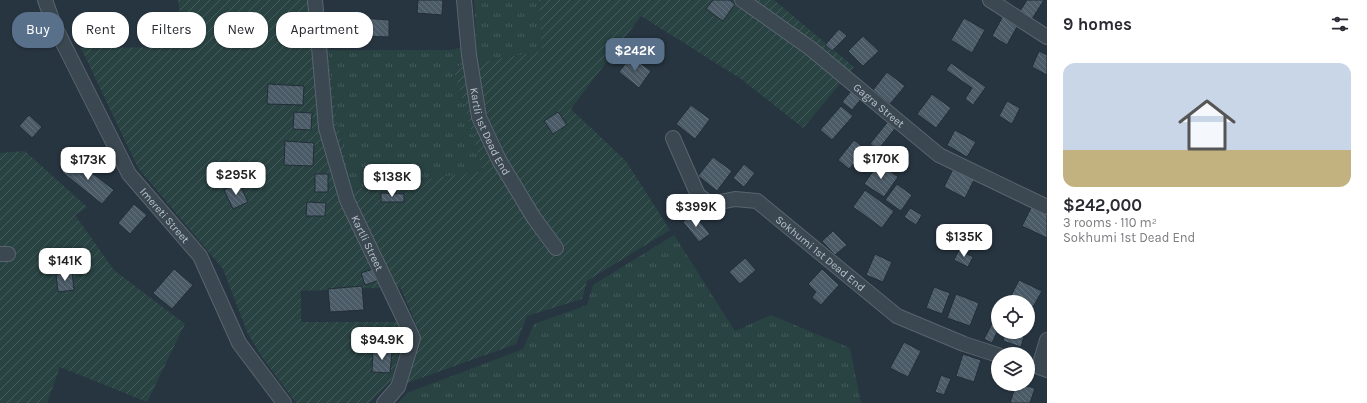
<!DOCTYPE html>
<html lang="en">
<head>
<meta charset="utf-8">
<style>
	body { margin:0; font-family:Karla,sans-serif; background:#f7f7f7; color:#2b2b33; height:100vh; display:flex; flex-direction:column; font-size:15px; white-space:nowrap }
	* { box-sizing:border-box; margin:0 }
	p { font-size:13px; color:#7c7c81 }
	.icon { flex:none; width:22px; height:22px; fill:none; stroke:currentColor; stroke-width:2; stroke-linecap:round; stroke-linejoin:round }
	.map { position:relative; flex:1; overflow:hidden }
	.sheet { display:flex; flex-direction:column; background:#fff; width:320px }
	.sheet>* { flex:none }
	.hud { position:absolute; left:12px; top:12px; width:380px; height:36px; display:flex; gap:8px }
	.controls { position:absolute; left:991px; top:295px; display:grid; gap:8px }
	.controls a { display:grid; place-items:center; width:44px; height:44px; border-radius:50%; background:#fff; box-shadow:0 1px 3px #0004; font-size:20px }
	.price { position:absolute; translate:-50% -34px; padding:0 9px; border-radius:8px; background:#fff; color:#222; font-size:13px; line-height:26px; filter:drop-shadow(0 1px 2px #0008) }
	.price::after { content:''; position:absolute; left:50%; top:24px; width:12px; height:9px; margin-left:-6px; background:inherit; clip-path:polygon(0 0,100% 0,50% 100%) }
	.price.current { background:#59708b; color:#fff }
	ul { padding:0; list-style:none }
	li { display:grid; align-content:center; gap:8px; height:212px; padding:0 16px }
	li span { display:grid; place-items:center; height:124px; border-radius:12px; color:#555 }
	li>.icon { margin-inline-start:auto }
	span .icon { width:72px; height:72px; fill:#fffc; stroke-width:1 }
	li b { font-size:17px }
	h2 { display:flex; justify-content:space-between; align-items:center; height:48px; padding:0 16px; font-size:17px }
	.chip { padding:0 14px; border-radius:16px; background:#fff; box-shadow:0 1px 3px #0004; font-size:14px; line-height:36px }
	.chip.current { background:#59708b; color:#fff }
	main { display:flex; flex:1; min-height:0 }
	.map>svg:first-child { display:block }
	.grass { fill:url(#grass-tufts) }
	.garden { fill:url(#garden-furrows) }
	.building { fill:url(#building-back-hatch); stroke:#222e38 }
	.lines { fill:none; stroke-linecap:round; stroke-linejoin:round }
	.minor-casing { stroke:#59656e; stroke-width:16 }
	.minor { stroke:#3b4751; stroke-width:14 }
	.labels { text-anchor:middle; stroke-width:4; stroke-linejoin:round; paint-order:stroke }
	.street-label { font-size:11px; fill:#b8c2cb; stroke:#202c36 }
</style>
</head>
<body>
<main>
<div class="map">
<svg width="1047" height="403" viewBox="0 0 1047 403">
	<defs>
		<pattern id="grass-tufts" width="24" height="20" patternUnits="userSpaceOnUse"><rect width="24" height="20" fill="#294242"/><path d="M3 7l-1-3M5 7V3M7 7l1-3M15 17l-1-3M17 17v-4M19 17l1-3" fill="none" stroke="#465c5c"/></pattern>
		<pattern id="garden-furrows" width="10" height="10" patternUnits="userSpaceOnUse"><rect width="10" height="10" fill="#294242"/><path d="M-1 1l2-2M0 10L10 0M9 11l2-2" fill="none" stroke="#465c5c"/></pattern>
		<pattern id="building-back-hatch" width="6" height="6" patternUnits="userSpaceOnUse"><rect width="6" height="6" fill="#4b5b67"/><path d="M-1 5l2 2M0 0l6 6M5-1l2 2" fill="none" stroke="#63717b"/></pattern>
	</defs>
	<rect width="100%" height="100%" fill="#273541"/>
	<path class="grass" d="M474,0h65l4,51 -90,16 31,104 -132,19 -16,-75 -8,-65h123l25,-6z
		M674,235l61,96 36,-16 79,33 11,55h-463l9,-10 116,-44 11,-25 53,-19 6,-20z"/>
	<path class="garden" d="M178,0h144l14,115 16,75 131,-19 -30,-104 89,-16 -3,-51h235l80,67 -51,61 -62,-49 -100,-63 -70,93 55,52 44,69 -83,51 -5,18 -55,17 -11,28 -109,39 14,-48 -21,-48 -99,4v31h97l3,25 -10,34 -22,22h-73l-34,-46 -15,-25 -24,-63 -85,-101 -57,-120 103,-1z
		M25,151l62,56 -12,8 39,55 71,54 -38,78 -87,-35 -13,36h-47v-250z"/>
	<path class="building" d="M418,0h25l-1,15 -25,-2z
		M713,0h17l5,4 -12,17 -17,-12z
		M1027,0h17l-12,19 -12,-8z
		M1003,16l15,9 -11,20 -15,-9z
		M362,18l27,2v17l-28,-1z
		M964,18l21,12 -13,23 -21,-13z
		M839,29l8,7 -15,15 -7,-6z
		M863,36l16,15 -16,15 -15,-15z
		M1039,51l8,4v20l-15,-8z
		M631,56l20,15 -12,17 -20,-16z
		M951,63l35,24 -13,18 -8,-6 7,-11 -26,-18z
		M887,72l18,14 -15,18 -17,-14z
		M268,84l36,2 -1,19 -36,-1z
		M852,90l10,8 -10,12 -10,-8z
		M932,94l19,14 -15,20 -19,-14z
		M1007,101l13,7 -8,16 -13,-8z
		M691,105l19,14 -15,20 -19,-15z
		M841,106l12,10 -21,24 -12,-10z
		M294,112l18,1 -1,17 -18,-1z
		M558,112l9,13 -14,9 -9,-13z
		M29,115l13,12 -10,11 -13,-12z
		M889,120l8,6 -19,24 -8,-6z
		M955,130l21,12 -9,15 -20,-12z
		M854,140l12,10 -17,19 -11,-9z
		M285,141l29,2 -1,23 -29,-1z
		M713,157l19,14 -15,20 -19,-15z
		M73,158l41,32 -12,14 -40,-32z
		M879,163l19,14 -14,20 -20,-13z
		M744,164l11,9 -11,14 -11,-9z
		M953,169l21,11 -9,18 -21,-11z
		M315,174h13v18h-13z
		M239,183l9,19 -15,7 -9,-19z
		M897,184l15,11 -11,16 -16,-11z
		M865,190l29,21 -12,17 -29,-21z
		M381,193l23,1v8h-23z
		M307,202l19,1 -1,13h-19z
		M134,204l13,11 -17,19 -12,-11z
		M1032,206l15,8v24l-25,-12z
		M910,208l12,7 -6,10 -12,-8z
		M693,213l17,21 -11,8 -16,-20z
		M833,231l14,14 -12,10 -13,-14z
		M959,250l14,7 -5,10 -14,-7z
		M875,254l17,8 -9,20 -17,-7z
		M745,258l11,12 -16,14 -11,-12z
		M174,269l19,16 -21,24 -19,-16z
		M373,269l4,12 -12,4 -4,-12z
		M822,269l17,16 -18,20 -9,-8 4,-5 -8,-8z
		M72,272l2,18 -16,2 -2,-18z
		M1019,280l23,11 -9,16 -5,-2v-3h-5l-12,-6z
		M362,286l2,24 -34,2 -2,-23z
		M934,287l16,6 -8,21 -16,-6z
		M956,294l23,9 -9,23 -23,-8z
		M994,320l4,2v8l-6,13 -8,-4z
		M1006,332h19l-4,15 -18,-6z
		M904,342l17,9 -13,26 -18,-9z
		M373,350l19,1 -2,22 -18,-1z
		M963,354l18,6 -7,22 -18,-6z
		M941,375l10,4 -7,16 -9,-3z
		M1016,384l19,4 -5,15h-20z"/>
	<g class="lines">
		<g class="minor-casing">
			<g id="minor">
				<path id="s1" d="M45,0l9,25 75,149 71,82 39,87 45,60"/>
				<path id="s2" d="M315,0l11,128 21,72 66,138 -15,49 -14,16"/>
				<path id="s3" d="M464,0l5,55 10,62 20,43 35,58 22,30"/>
				<path id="s4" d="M742,0l68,48 129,107 108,52"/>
				<path d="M990,0l57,37"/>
				<path id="s5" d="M673,138l25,57 12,9 25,-5 22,2 140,115 67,28 34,11"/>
				<path d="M0,254h8"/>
				<path d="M1047,340l-8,27 8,3"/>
			</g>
		</g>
		<use href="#minor" class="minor"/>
	</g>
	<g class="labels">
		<g class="street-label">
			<text dy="4" stroke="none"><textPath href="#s4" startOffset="173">Gagra Street</textPath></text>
			<text dy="4" stroke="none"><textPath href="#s3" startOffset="135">Kartli 1st Dead End</textPath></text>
			<text dy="4" stroke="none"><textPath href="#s1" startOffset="248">Imereti Street</textPath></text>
			<text dy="4" stroke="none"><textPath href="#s2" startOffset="251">Kartli Street</textPath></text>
			<text dy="4" stroke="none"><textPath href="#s5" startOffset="207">Sokhumi 1st Dead End</textPath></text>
		</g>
	</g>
</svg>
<div class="controls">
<a><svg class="icon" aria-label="locate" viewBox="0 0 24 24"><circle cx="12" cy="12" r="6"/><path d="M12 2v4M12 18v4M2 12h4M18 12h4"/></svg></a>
<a><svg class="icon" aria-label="layers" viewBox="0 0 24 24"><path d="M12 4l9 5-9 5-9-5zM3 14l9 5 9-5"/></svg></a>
</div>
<b class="price current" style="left:635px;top:72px">$242K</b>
<b class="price" style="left:881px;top:180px">$170K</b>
<b class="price" style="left:88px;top:181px">$173K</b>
<b class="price" style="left:236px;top:196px">$295K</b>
<b class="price" style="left:392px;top:198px">$138K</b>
<b class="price" style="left:696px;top:228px">$399K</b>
<b class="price" style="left:964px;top:258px">$135K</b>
<b class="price" style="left:65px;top:282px">$141K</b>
<b class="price" style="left:382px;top:361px">$94.9K</b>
<div class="hud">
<a class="chip current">Buy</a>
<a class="chip">Rent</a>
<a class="chip">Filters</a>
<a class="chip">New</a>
<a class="chip">Apartment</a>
</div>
</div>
<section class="sheet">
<h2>9 homes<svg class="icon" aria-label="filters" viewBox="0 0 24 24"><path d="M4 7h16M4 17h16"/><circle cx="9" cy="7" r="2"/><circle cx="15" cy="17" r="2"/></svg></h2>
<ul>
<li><span style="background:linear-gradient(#c9d6e8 70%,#c2b280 0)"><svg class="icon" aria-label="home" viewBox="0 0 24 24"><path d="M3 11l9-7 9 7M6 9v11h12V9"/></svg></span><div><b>$242,000</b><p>3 rooms · 110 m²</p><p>Sokhumi 1st Dead End</p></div></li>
</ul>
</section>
</main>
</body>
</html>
